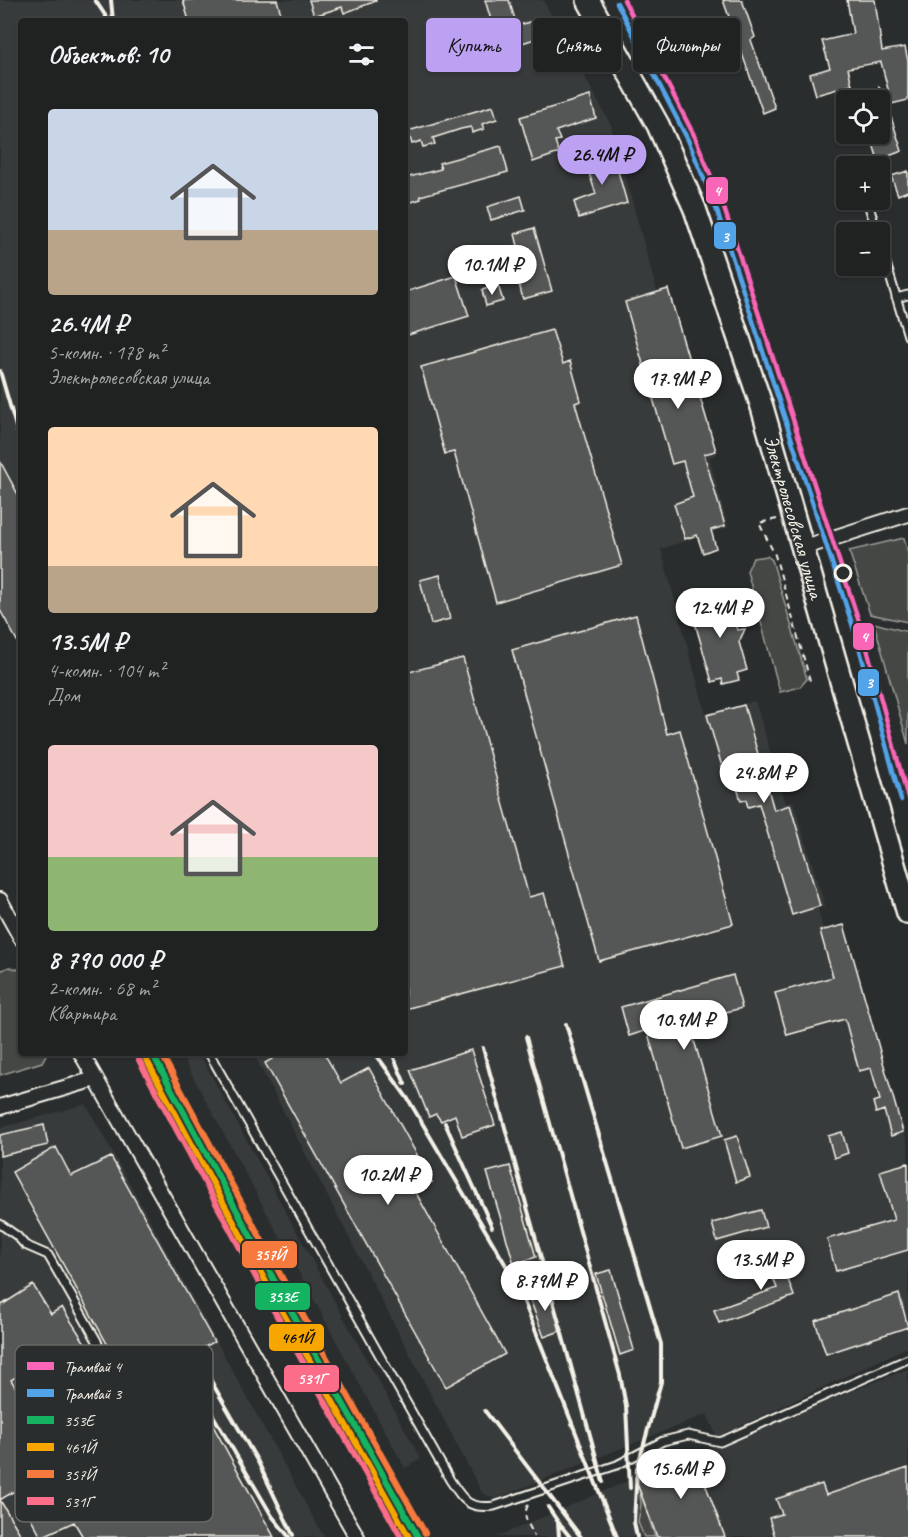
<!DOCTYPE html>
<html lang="ru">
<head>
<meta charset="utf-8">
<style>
	body { margin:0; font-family:Caveat,sans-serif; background:#2d2f2f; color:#f1f3f6; height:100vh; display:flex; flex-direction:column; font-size:22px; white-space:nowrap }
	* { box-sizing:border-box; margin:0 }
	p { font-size:20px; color:#a2a4a5 }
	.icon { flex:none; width:33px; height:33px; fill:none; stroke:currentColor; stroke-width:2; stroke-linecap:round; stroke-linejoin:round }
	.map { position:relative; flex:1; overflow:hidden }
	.sheet { position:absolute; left:18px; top:18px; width:390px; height:1038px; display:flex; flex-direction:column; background:#202222; border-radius:6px; box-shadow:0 2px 4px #0004,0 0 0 2px #3d3f40 }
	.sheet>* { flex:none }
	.hud { position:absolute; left:426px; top:18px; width:392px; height:54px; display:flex; gap:12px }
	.buttons { position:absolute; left:836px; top:90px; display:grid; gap:12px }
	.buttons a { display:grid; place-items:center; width:54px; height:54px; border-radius:6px; background:#202222; box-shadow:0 2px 4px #0004,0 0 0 2px #3d3f40; font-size:30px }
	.price { position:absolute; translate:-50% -51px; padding:0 14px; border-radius:21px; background:#fff; color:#222; font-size:20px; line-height:39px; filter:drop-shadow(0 2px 3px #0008) }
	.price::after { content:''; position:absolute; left:50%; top:36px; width:18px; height:14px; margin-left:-9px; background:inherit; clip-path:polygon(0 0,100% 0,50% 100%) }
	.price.current { background:#bca0f2; color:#111 }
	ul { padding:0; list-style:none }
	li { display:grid; align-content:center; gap:12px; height:318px; padding:0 30px }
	li span { display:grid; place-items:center; height:186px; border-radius:6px; color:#555 }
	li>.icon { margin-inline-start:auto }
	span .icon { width:108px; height:108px; fill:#fffc; stroke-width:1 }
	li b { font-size:26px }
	h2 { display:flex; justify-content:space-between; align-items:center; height:72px; padding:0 30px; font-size:26px }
	.tag { padding:0 21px; border-radius:6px; background:#202222; box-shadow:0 2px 4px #0004,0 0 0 2px #3d3f40; font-size:21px; line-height:54px }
	.tag.current { background:#bca0f2; color:#111 }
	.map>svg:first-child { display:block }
	.built { fill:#373a3a }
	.green { fill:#444645; stroke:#9c9c96; stroke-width:1.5 }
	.building { fill:#555756; stroke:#f4f1e8; stroke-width:1.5 }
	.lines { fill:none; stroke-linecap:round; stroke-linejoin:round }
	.service-casing { stroke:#f4f1e8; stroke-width:11 }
	.minor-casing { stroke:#f4f1e8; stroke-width:18 }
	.primary-casing { stroke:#f4f1e8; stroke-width:26 }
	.path { stroke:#f4f1e8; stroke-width:2; stroke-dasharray:6 4.5; stroke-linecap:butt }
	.service { stroke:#2a2d2e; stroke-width:7 }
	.minor { stroke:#2a2d2e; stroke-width:14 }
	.primary { stroke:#2a2d2e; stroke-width:21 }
	.rail { stroke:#f4f1e8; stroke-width:4 }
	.rail-1-casing { stroke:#2a2d2e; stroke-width:10 }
	.rail-2-casing { stroke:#2a2d2e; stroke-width:10 }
	.rail-3-casing { stroke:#2a2d2e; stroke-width:10 }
	.rail-4-casing { stroke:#2a2d2e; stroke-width:10 }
	.rail-1 { stroke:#13b361; stroke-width:6 }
	.rail-2 { stroke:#f7a600; stroke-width:6 }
	.rail-3 { stroke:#f6793e; stroke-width:6 }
	.rail-4 { stroke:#fb6d88; stroke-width:6 }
	.tram-1-casing { stroke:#2a2d2e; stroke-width:9 }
	.tram-2-casing { stroke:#2a2d2e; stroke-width:9 }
	.tram-1 { stroke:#fa66b7; stroke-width:4.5 }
	.tram-2 { stroke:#53a3e8; stroke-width:4.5 }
	.stop-dot { fill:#2a2d2e; stroke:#f4f1e8; stroke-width:3 }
	.labels { text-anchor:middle; stroke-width:4.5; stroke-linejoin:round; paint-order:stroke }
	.street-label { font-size:21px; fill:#f4f1e8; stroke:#2a2d2e }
	.key { fill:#2a2d2e; stroke:#676866; stroke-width:1.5 }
	.key-label { font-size:16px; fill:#f4f1e8 }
	.line-badge { stroke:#2a2d2e; stroke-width:2 }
	.badge-label { font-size:16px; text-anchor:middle; font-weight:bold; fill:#fff }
	.pale-badge-label { font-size:16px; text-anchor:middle; font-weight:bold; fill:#111 }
</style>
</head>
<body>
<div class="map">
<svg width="908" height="1537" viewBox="0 0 908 1537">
	<rect width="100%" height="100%" fill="#2a2d2e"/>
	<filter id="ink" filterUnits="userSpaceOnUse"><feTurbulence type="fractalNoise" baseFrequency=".0167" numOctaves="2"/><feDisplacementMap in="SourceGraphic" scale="12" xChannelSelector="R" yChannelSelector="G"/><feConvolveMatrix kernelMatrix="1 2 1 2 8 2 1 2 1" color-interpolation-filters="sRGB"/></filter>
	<g filter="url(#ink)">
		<path class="built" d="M0,0h543l68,125 46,166 11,-2 48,162v4l-7,2 19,70 -67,22 45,165 49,-13 31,102 7,-2 32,105 -7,3 5,21 21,-5 64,220v202l-191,90 -10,-23 -212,85 -13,-6 -229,-440h152v-1032h-384v628l-21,-39z
			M180,1053h19l222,406 -16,9z
			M86,1104l238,433h-324v-409z
			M908,1369v168h-412l139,-59z"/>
		<path class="green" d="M904,538l4,15v69l-38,-8 -21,-63z
			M767,556l5,4 35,119 -7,8 -20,5 -33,-121 6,-13z
			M874,623l34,9v112z
			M9,967l12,3v83h26l-5,9 -42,13v-104z
			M639,1488l16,49h-11l-6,-15 3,-18z"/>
		<path class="building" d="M183,0h94l6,21h-94z
			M309,0h67v1l-32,12 -2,-6 -28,9z
			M485,0h24l8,26 18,-6 6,17 -41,13z
			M723,0h19l13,37 -4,3 24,68 -12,5z
			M847,0h28l7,51 23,-4 3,14v39l-21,5 15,46 -24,9 -8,-26h9v-47l4,7 6,-1 -8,-31 -33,6 4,17 -36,10 -6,-21 20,-6 -8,-27 31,-7z
			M590,96l6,22 -40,13 4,9 -5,1 4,12 -26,9 -13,-45z
			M493,106l4,13 -15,5 2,5 -12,4 -1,-6 -10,2 -28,9 2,6 -12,3 -2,-6 -9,3 -4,-13z
			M501,146l7,26 -88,24 1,3 -16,5v-26l36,-9 -2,-6z
			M612,150l15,53 -48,15 -5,-16 22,-8 -12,-36z
			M908,171v20l-10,4 -7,-19z
			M521,196l4,14 -34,10 -4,-13z
			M534,228l18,63 -29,8 -13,-50 8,-3 -3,-12z
			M456,276l13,40 -64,20v-44z
			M498,285l5,16 -17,5 -4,-16z
			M668,289l48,162 -12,3 21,72 -14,4 5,18 -13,5 -6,-18 -12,4 -11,-35 19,-7 -10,-36 -11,3 -47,-162z
			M552,330l11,34 7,-3 11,40 -6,2 47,162 -126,37 -42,-150 -9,2 -24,-87z
			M0,461l21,39v148l-21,-38z
			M440,575l10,44 -19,5 -11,-44z
			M716,594l2,6 10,-3 9,33 8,-1 -6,13 8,28 -10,3 2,7 -16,4 -1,-5 -10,3 -21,-73 13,-4 -3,-6z
			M636,615l31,119 13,-4 53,194 -134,37 -87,-311z
			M463,658l66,239 15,-4 21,73 -160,43v-336z
			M744,705l30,105 16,-5 30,101 -28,9 -33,-111 -11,3 -2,-7 -5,1 -6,-20 -8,3 -20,-69z
			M844,925l59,207 -12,4 -7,-26 -8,3 -3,-11 7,-2 -9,-32 -12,3 -14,-52 -58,16 -12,-42 58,-16 -13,-46z
			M733,975l9,33 -20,5 2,6 -15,4 -2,-5 -18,5 33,113 -41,12 -34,-118 -18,6 -8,-29z
			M471,1050l24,75 -33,11 -7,-21 -14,6 -5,-7 -7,3 -19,-47z
			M282,1053h42l17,30 28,-15 63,114 -17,9 90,163 -59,33 -181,-324z
			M44,1125l4,20 -48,11v-21z
			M842,1132l6,21 -14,5 -6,-22z
			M737,1136l13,41 -14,5 -12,-42z
			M56,1147l15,29 40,-19 103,185 -40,21 10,19 -80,45 -20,-35 24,-13 16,26 13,-7 -125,-226z
			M908,1163v87l-72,21 -9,-32 67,-19 -14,-49z
			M510,1166l26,91 -22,7 -27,-92z
			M761,1210l5,17 -49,14 -5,-18z
			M776,1246l18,50 -75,27 -5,-13 63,-22 -14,-37z
			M611,1270l23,80 -14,5 -24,-81z
			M33,1285l18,29 11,-7 30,47 -51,32 -11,-18 -19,12 59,93 130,-71 74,135h-191l-9,-15 -33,15 -25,-47 -16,10v-194z
			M546,1286l17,44 -19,7 -16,-43z
			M899,1294l9,33 -82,27 -11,-33z
			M705,1452l7,20 -10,3 23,62h-68l-22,-59z
			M908,1468v69h-133l-6,-19 13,-4 -6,-15 46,-15 4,11z
			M0,1500l22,37h-22z"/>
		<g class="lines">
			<g class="service-casing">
				<path id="service" d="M867,200l10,32
					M879,240l29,96
					M896,298l12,-3
					M209,1053l241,427c14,21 18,29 44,26l123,-41 46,-24 25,-6 32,7 188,-83
					M0,1224l17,12 8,9 23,10 49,86 5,15 -9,14 -38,26c1,21 13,44 33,51l100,-56"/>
			</g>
			<g class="minor-casing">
				<path id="minor" d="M802,548l106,-34
					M0,900l21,38
					M81,1053l276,484
					M0,1107l95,-28"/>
			</g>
			<g class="primary-casing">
				<g id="primary">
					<path id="s1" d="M588,0l70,125 37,84 67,198 146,506"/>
				</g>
			</g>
			<path class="path" d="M777,519l-18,4 16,32 36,129
				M528,1505c-7,15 2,18 6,32"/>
			<use href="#service" class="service"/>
			<use href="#minor" class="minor"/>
			<use href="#primary" class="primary"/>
			<path class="rail" d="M95,0l14,21
				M111,0l2,21
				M0,371l21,73
				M566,1024l95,320v38l-24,87 -3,53 3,15
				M526,1037l94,338 6,31 4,82
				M483,1048l120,434
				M375,1053l33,46 109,185 100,253
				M392,1053l13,31
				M445,1123l47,104
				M196,1355l62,107 35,73
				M180,1359l92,157 17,21
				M485,1411l96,126
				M548,1507l10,15
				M559,1537l-1,-15 12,15"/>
			<g class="rail-1-casing">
				<path id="rail-1" d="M152,1053l128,238 138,246"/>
			</g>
			<g class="rail-2-casing">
				<path id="rail-2" d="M145,1057l128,238 136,242"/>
			</g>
			<g class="rail-3-casing">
				<path id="rail-3" d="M161,1053l126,234 138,246"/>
			</g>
			<g class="rail-4-casing">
				<path id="rail-4" d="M139,1060l128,238 134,239"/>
			</g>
			<use href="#rail-1" class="rail-1"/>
			<use href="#rail-2" class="rail-2"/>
			<use href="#rail-3" class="rail-3"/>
			<use href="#rail-4" class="rail-4"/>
			<g class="tram-1-casing">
				<path id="tram-1" d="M624,0l71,137 29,71 139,426 45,164"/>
			</g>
			<g class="tram-2-casing">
				<path id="tram-2" d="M617,3l71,137 29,71 139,425 45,164"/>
			</g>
			<use href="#tram-1" class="tram-1"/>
			<use href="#tram-2" class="tram-2"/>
		</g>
	</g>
	<circle class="stop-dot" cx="843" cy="573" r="8"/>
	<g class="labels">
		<g class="street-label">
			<text dy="7" stroke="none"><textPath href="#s1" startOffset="558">Электролесовская улица</textPath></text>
		</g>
	</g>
	<rect x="15" y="1345" width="198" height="177" rx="9" class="key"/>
	<rect x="27" y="1362" width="27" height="8" fill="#fa66b7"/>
	<rect x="27" y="1389" width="27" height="8" fill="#53a3e8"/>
	<rect x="27" y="1416" width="27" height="8" fill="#13b361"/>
	<rect x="27" y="1443" width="27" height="8" fill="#f7a600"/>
	<rect x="27" y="1470" width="27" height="8" fill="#f6793e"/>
	<rect x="27" y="1497" width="27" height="8" fill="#fb6d88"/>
	<g class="key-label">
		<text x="64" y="1372">Трамвай 4</text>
		<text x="64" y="1399">Трамвай 3</text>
		<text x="64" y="1426">353Е</text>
		<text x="64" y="1453">461Й</text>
		<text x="64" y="1480">357Й</text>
		<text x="64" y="1507">531Г</text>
	</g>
	<g class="line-badge">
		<rect x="705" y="176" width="24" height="29" rx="6" fill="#fa66b7"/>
		<rect x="713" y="221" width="24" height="29" rx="6" fill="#53a3e8"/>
		<rect x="852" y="622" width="23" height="29" rx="6" fill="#fa66b7"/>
		<rect x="857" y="668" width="23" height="29" rx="6" fill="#53a3e8"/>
		<rect x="241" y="1240" width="57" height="29" rx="6" fill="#f6793e"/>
		<rect x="254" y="1282" width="57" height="29" rx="6" fill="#13b361"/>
		<rect x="268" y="1323" width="57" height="29" rx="6" fill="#f7a600"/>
		<rect x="283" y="1364" width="57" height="29" rx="6" fill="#fb6d88"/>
	</g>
	<g class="badge-label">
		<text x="717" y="196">4</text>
		<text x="725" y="242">3</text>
		<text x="864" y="642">4</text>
		<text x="869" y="688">3</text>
		<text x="270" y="1260">357Й</text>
		<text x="283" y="1302">353Е</text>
		<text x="312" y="1384">531Г</text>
	</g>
	<g class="pale-badge-label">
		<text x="297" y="1343">461Й</text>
	</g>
</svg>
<div class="buttons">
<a><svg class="icon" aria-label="locate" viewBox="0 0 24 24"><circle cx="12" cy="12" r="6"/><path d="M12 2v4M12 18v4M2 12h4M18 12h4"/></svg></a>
<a>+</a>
<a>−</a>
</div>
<b class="price current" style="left:602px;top:186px">26.4M ₽</b>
<b class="price" style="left:492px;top:296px">10.1M ₽</b>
<b class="price" style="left:678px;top:410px">17.9M ₽</b>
<b class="price" style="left:720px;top:639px">12.4M ₽</b>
<b class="price" style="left:764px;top:804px">24.8M ₽</b>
<b class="price" style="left:684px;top:1051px">10.9M ₽</b>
<b class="price" style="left:388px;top:1206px">10.2M ₽</b>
<b class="price" style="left:761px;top:1291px">13.5M ₽</b>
<b class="price" style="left:545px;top:1312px">8.79M ₽</b>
<b class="price" style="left:681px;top:1500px">15.6M ₽</b>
<div class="hud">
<a class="tag current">Купить</a>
<a class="tag">Снять</a>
<a class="tag">Фильтры</a>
</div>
<section class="sheet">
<h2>Объектов: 10<svg class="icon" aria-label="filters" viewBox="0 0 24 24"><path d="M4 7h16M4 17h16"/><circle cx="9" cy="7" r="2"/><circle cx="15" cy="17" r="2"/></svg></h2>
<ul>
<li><span style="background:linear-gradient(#c9d6e8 65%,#b9a48a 0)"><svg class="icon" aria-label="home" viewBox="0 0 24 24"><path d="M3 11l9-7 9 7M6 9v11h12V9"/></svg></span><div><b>26.4M ₽</b><p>5-комн. · 178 m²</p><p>Электролесовская улица</p></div></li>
<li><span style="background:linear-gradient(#ffd9b3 75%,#b9a48a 0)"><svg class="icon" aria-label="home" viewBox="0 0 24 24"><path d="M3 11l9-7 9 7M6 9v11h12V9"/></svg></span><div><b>13.5M ₽</b><p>4-комн. · 104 m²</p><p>Дом</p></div></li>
<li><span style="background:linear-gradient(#f6c9c9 60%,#8fb573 0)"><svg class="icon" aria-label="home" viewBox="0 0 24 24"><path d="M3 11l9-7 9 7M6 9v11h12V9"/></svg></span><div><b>8 790 000 ₽</b><p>2-комн. · 68 m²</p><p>Квартира</p></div></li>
</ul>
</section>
</div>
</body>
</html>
